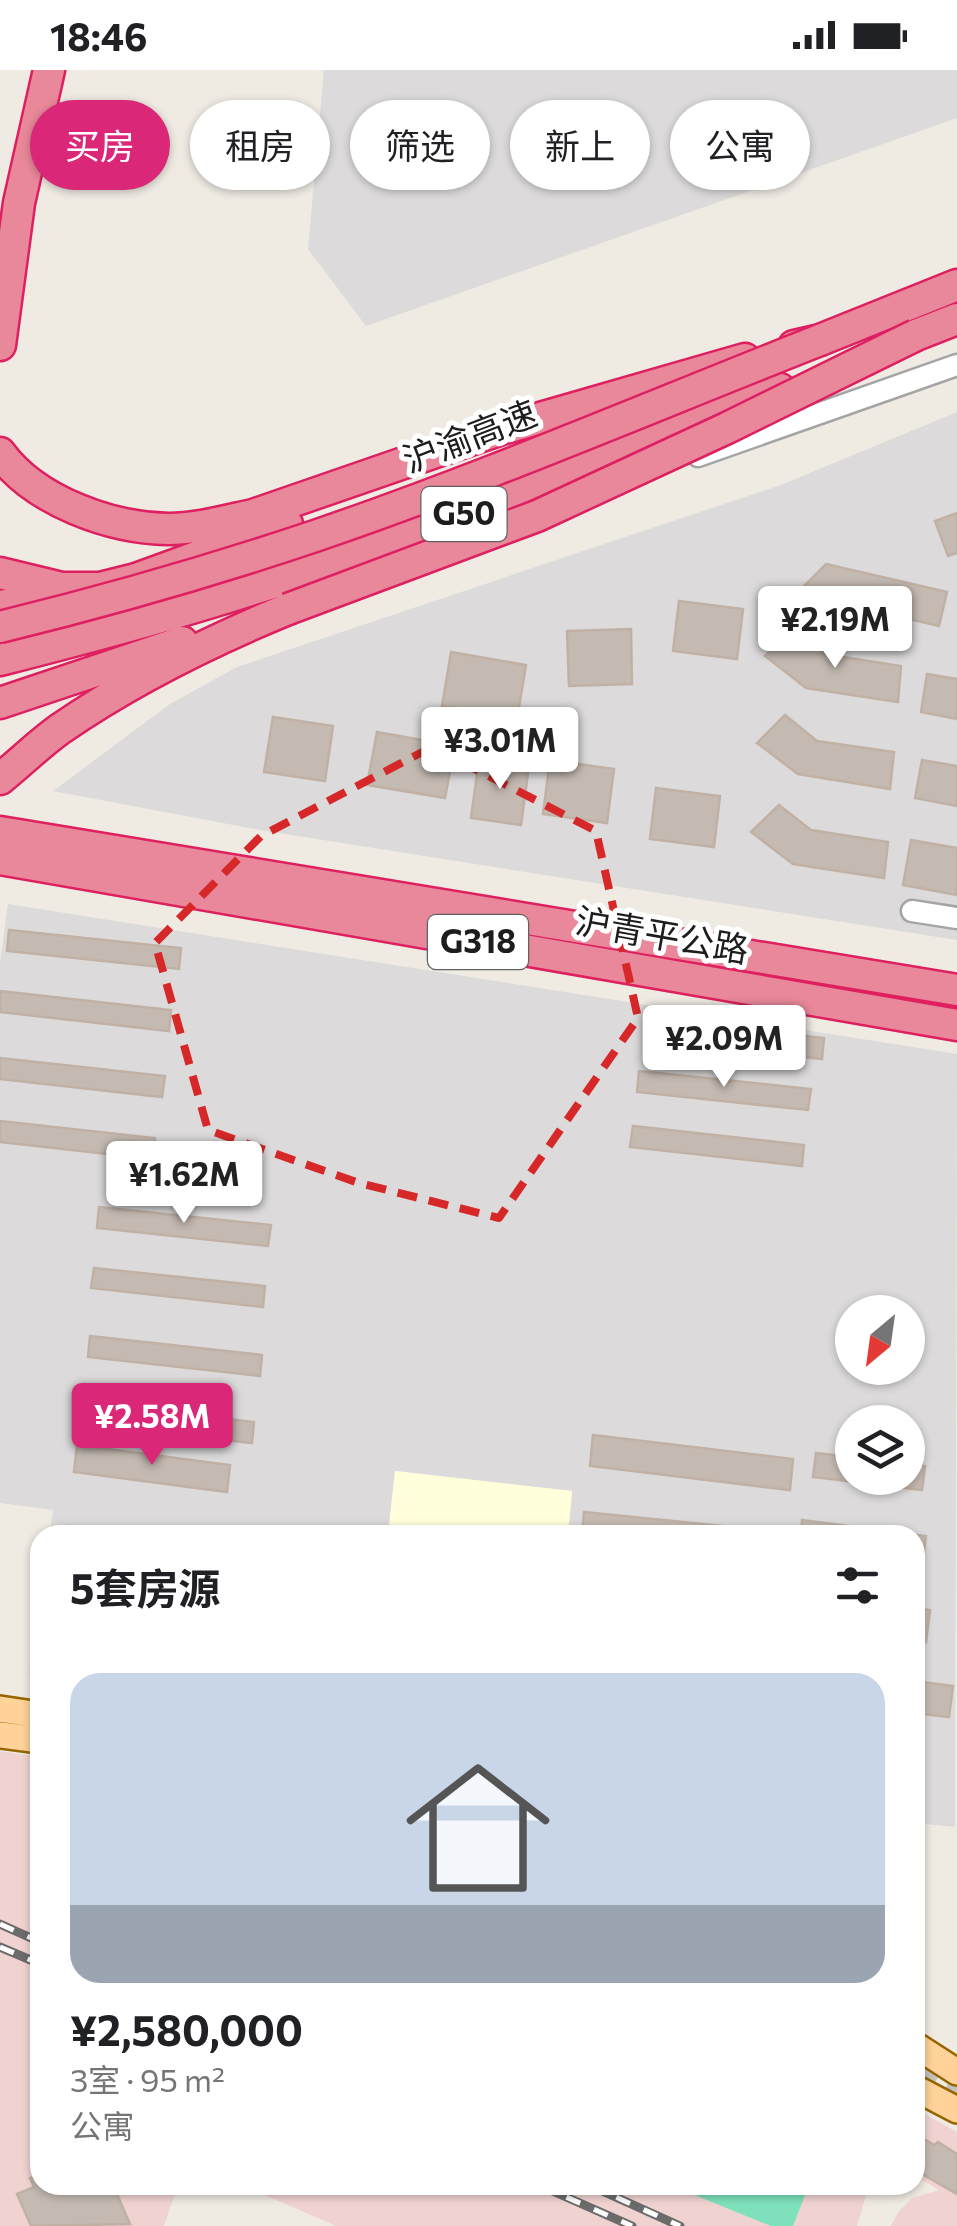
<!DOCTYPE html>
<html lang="zh">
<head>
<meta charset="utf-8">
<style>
	body { margin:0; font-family:Commissioner,"Noto Sans SC",sans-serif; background:#f6f6f6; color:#202124; height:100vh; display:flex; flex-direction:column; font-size:38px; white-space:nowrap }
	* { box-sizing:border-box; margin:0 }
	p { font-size:32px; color:#757577 }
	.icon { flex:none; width:55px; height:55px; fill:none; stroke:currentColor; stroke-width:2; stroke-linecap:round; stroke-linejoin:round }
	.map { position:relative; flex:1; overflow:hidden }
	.side { position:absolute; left:30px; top:1455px; width:895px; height:670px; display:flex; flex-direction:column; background:#fff; border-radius:30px; box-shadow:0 2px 8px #0004 }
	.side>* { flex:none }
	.top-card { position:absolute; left:30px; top:30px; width:898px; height:90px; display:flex; gap:20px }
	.needle { width:65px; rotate:209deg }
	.controls { position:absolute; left:835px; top:1225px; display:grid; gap:20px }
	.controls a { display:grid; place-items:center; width:90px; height:90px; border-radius:50%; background:#fff; box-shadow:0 2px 8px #0004; font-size:50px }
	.price { position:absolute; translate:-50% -85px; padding:0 22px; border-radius:10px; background:#fff; color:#222; font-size:32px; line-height:65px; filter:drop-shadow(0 2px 5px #0008) }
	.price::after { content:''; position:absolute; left:50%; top:60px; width:30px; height:22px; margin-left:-15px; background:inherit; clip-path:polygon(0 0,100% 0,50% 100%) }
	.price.on { background:#db2777; color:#fff }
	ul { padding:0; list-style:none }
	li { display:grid; align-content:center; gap:20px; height:530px; padding:0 40px }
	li+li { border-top:2px solid #e0e0e0 }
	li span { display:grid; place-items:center; height:310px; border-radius:30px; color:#555 }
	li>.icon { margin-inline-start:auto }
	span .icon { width:180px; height:180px; fill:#fffc; stroke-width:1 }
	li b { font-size:42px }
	h2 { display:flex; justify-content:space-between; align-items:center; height:120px; padding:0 40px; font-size:42px }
	.pill { padding:0 35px; border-radius:45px; background:#fff; box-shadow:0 2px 8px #0004; font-size:35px; line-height:90px }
	.pill.on { background:#db2777; color:#fff }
	.status { display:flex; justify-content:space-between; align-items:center; height:70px; padding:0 50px; background:#fff; direction:ltr }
	.status svg { height:28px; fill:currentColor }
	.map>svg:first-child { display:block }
	.residential { fill:#dcdada; fill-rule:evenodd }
	.commercial { fill:#f0d3d1 }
	.education { fill:#ffffdc }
	.pitch { fill:#7ee1bb }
	.building { fill:#c4bab2; stroke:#c1b1a5; stroke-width:2.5 }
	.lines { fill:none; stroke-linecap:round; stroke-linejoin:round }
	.major-tunnel { stroke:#c5c2bb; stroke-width:25; stroke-dasharray:25 12; stroke-linecap:butt }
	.minor-casing { stroke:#a4a4a4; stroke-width:25 }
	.major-casing { stroke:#976500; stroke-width:30 }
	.highway-casing { stroke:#de1f60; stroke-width:35 }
	.minor { stroke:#fff; stroke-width:20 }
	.major { stroke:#fed298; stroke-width:25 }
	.highway { stroke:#e9889a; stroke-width:30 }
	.rail-casing { stroke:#6b6b6b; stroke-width:9 }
	.rail { stroke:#fff; stroke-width:5; stroke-dasharray:15; stroke-linecap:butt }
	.highway-bridge-casing { stroke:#de1f60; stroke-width:35; stroke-linecap:butt }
	.highway-bridge { stroke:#e9889a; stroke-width:30 }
	.marked { fill:none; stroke:#d62828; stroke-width:8; stroke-dasharray:20 12; stroke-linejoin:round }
	.labels { text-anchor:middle; stroke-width:10; stroke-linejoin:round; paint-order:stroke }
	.shield { fill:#fff; stroke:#616161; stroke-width:2.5 }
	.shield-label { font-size:32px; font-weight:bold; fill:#1d1d1d }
	.street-label { font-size:35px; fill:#1d1d1d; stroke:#fff }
</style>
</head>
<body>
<div class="status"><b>18:46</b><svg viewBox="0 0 49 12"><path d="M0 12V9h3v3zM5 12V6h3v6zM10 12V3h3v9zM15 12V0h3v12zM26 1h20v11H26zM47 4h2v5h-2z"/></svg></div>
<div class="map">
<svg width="957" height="2156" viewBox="0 0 957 2156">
	<rect width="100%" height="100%" fill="#efebe3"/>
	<path class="residential" d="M324,0h633v48l-591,208 -58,-77z
		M957,342v528l-697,-110 -207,-39 117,-87 67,-37 544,-182z
		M8,834l949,150 -2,773 -40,-4v-288h-347l4,-44 -177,-20 -7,64h-338l3,-25 -53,-7v-540zM852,1242h56v56h-56zM852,1352h56v56h-56z
		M40,1532v73l-11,-1z"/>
	<path class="commercial" d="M0,1681l40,6v428h138l-14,41h-164z
		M923,2043l34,19v94h-66l8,-15 13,-13 27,-8 -24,-14v-49z
		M242,2115h627l-12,41h-521z"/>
	<path class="education" d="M395,1401l177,20 -4,44h-180z"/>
	<path class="pitch" d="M690,2115h119l-16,41h-22l-84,-34z"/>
	<path class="building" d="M957,443v40l-9,3 -13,-35z
		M826,494l121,28 -8,34 -142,-33z
		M679,531l64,8 -6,50 -64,-8z
		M631,559l1,55 -63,2 -2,-55z
		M793,559l31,25 77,12 -3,36 -92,-14 -41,-32z
		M451,582l75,13 -9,54 -75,-13z
		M927,604l30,5v40l-36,-7z
		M785,645l32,26 77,11 -4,37 -92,-15 -41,-31z
		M273,647l60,9 -8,55 -61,-9z
		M377,662l78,14 -10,52 -78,-13z
		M479,689l50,7 -8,59 -50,-7z
		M550,690l64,9 -7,54 -64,-9z
		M922,690l35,6v40l-42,-8z
		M656,718l64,8 -6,51 -64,-8z
		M779,735l32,25 77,12 -4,36 -91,-14 -42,-32z
		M911,770l46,8v47l-54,-10z
		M9,860l172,18 -2,21 -172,-18z
		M0,921l171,19 -2,21 -169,-19z
		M652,949l172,19 -2,21 -172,-19z
		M0,988l165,18 -3,21 -162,-18z
		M639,1001l172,18 -3,21 -171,-18z
		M0,1051l155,17 -2,21 -153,-17z
		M633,1056l171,19 -2,21 -172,-19z
		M99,1137l172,18 -3,21 -171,-18z
		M94,1198l171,18 -2,21 -172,-19z
		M90,1266l172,19 -2,21 -172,-19z
		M83,1333l171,19 -2,21 -172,-19z
		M593,1365l200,24 -3,31 -200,-24z
		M77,1375l153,20 -3,27 -153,-20z
		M816,1383l36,4v21h56v-14l17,2 -3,24 -109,-13z
		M584,1442l178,18 -1,5h-179z
		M802,1450l124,16 -3,24 -8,-1v-24h-114z
		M68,1456l72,9h-74z
		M915,1538l15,2 -4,32 -11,-2z
		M915,1611l38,5 -4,31 -34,-4z
		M924,2069l10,6 4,-3 19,12v40l-42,-24v-29l5,2z
		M40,2104v11h73l17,39 -99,2 -14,-32 17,-7 -4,-9z"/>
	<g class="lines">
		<path class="major-tunnel" d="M915,1997l42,25"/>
		<g class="minor-casing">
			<path id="minor" d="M698,386l259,-91
				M110,547l86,-29
				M912,841l45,7"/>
		</g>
		<g class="major-casing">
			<path id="major" d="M0,1639l40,6
				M0,1665l40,5
				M915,1975l42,27
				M915,2018l42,22"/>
		</g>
		<g class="highway-casing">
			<path id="highway" d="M893,274l64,-25
				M0,275l19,-142 30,-133
				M794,276l26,-6 137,-55
				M0,383c35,48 110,75 168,76 29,0 57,-8 85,-14l249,-86 243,-70
				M0,503l62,15h38l36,-9 151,-55
				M0,536l63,-9
				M0,590c110,-28 221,-58 328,-96 152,-54 302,-116 452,-175
				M0,633l182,-61
				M0,709c20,-16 39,-35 60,-50 71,-49 148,-87 228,-120
				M0,762l957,158
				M0,789l957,166"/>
		</g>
		<use href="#minor" class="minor"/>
		<use href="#major" class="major"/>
		<use href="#highway" class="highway"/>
		<g class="rail-casing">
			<path id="rail" d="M0,1854l40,18
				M0,1877l40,17
				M539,2115l93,41
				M589,2115l91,41"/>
		</g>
		<use href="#rail" class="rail"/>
		<g class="highway-bridge-casing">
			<path id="highway-bridge" d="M288,539l249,-93 190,-88 189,-93
				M0,557c106,-26 211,-56 315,-91 170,-58 337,-130 505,-196"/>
		</g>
		<use href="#highway-bridge" class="highway-bridge"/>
	</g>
	<path class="marked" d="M432,677l164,84 42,187 -139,200 -140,-35 -151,-53 -53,-187 106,-107z"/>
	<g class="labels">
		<g class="shield">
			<rect x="421.5" y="417" width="85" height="54" rx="8"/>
			<rect x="428" y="845" width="100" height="54" rx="8"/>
		</g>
		<g class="shield-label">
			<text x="464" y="455">G50</text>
			<text x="478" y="883">G318</text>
		</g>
		<g class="street-label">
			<text transform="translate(470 367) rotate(-21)" y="12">沪渝高速</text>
			<text transform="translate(662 866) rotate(10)" y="12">沪青平公路</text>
		</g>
	</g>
</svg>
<div class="controls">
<a><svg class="needle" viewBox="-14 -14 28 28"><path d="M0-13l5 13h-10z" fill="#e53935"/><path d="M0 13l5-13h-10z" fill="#757577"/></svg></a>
<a><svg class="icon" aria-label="layers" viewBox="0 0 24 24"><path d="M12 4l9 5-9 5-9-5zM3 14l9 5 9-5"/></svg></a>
</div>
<b class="price" style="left:835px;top:601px">¥2.19M</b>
<b class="price" style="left:500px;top:722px">¥3.01M</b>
<b class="price" style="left:724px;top:1020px">¥2.09M</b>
<b class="price" style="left:184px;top:1156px">¥1.62M</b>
<b class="price on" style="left:152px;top:1398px">¥2.58M</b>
<div class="top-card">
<a class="pill on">买房</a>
<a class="pill">租房</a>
<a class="pill">筛选</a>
<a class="pill">新上</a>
<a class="pill">公寓</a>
</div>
<section class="side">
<h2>5套房源<svg class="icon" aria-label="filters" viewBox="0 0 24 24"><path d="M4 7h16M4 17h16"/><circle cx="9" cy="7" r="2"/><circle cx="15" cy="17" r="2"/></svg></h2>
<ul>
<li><span style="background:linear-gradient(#c9d6e8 75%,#9aa5b1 0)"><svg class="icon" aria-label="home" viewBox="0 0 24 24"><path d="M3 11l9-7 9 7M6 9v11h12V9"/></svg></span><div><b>¥2,580,000</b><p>3室 · 95 m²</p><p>公寓</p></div></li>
</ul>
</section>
</div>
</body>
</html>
